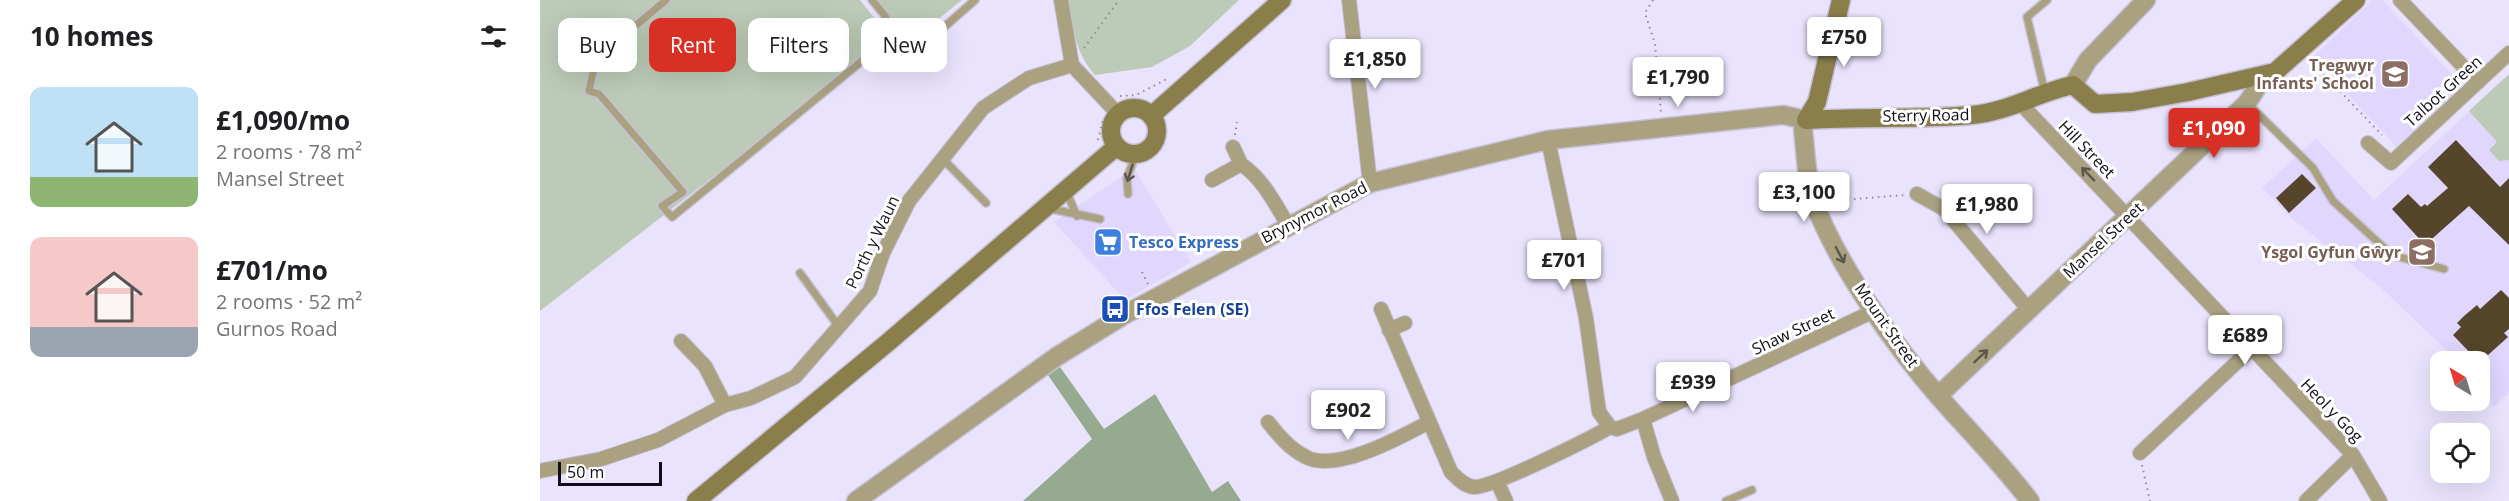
<!DOCTYPE html>
<html lang="en">
<head>
<meta charset="utf-8">
<style>
	body { margin:0; font-family:"Open Sans",sans-serif; background:#f2f2f2; color:#202124; height:100vh; display:flex; flex-direction:column; font-size:22px; white-space:nowrap }
	* { box-sizing:border-box; margin:0 }
	p { font-size:20px; color:#757577 }
	.icon { flex:none; width:33px; height:33px; fill:none; stroke:currentColor; stroke-width:2; stroke-linecap:round; stroke-linejoin:round }
	.map { position:relative; flex:1; overflow:hidden }
	.drawer { display:flex; flex-direction:column; background:#fff; width:540px }
	.drawer>* { flex:none }
	.hud { position:absolute; left:18px; top:18px; width:570px; height:54px; display:flex; gap:12px }
	.needle { width:39px; rotate:322deg }
	.fabs { position:absolute; left:1890px; top:351px; display:grid; gap:12px }
	.fabs a { display:grid; place-items:center; width:60px; height:60px; border-radius:12px; background:#fff; box-shadow:0 6px 24px #0002; font-size:30px }
	.scale { position:absolute; left:18px; bottom:15px; width:104px; box-sizing:border-box; padding-left:6px; border:3px solid #100d17; border-top:0; font-size:16px; line-height:21px; white-space:nowrap; color:#100d17; -webkit-text-stroke:4px #fff; paint-order:stroke }
	.price { position:absolute; translate:-50% -51px; padding:0 14px; border-radius:6px; background:#fff; color:#222; font-size:20px; line-height:39px; filter:drop-shadow(0 2px 3px #0008) }
	.price::after { content:''; position:absolute; left:50%; top:36px; width:18px; height:14px; margin-left:-9px; background:inherit; clip-path:polygon(0 0,100% 0,50% 100%) }
	.price.selected { background:#d93025; color:#fff }
	ul { padding:0; list-style:none }
	li { display:flex; align-items:center; gap:18px; height:150px; padding:0 30px }
	li span { display:grid; place-items:center; flex:none; width:168px; height:120px; border-radius:12px; color:#555 }
	li>.icon { margin-inline-start:auto }
	span .icon { width:72px; height:72px; fill:#fffc; stroke-width:1 }
	li b { font-size:26px }
	h2 { display:flex; justify-content:space-between; align-items:center; height:72px; padding:0 30px; font-size:26px }
	.pill { padding:0 21px; border-radius:12px; background:#fff; box-shadow:0 6px 24px #0002; font-size:21px; line-height:54px }
	.pill.selected { background:#d93025; color:#fff }
	main { display:flex; flex:1; min-height:0 }
	.map>svg:first-child { display:block }
	.built { fill:#e1d6fe }
	.green { fill:#bccab7 }
	.forest { fill:#95aa8e }
	.building { fill:#54452b }
	.lines { fill:none; stroke-linecap:round; stroke-linejoin:round }
	.service-casing { stroke:#c7c1d8; stroke-width:10 }
	.minor-casing { stroke:#c7c1d8; stroke-width:16 }
	.tertiary-casing { stroke:#c7c1d8; stroke-width:21 }
	.secondary-casing { stroke:#c7c1d8; stroke-width:21 }
	.path { stroke:#8f8a9d; stroke-width:2; stroke-dasharray:1.5 4.5; stroke-linecap:butt }
	.service { stroke:#a9a180; stroke-width:7 }
	.minor { stroke:#a9a180; stroke-width:14 }
	.tertiary { stroke:#a9a180; stroke-width:18 }
	.secondary { stroke:#8a7f4b; stroke-width:18 }
	.oneway { stroke:#5c574c }
	.labels { text-anchor:middle; stroke-width:6; stroke-linejoin:round; paint-order:stroke }
	.education-label { font-size:16px; font-weight:bold; fill:#785e54; stroke:#fff; text-anchor:end }
	.street-label { font-size:16px; fill:#100d17; stroke:#fff }
	.shop-label { font-size:16px; font-weight:bold; fill:#366cbe; stroke:#fff; text-anchor:start }
	.transit-label { font-size:16px; font-weight:bold; fill:#164399; stroke:#fff; text-anchor:start }
</style>
</head>
<body>
<main>
<section class="drawer">
<h2>10 homes<svg class="icon" aria-label="filters" viewBox="0 0 24 24"><path d="M4 7h16M4 17h16"/><circle cx="9" cy="7" r="2"/><circle cx="15" cy="17" r="2"/></svg></h2>
<ul>
<li><span style="background:linear-gradient(#bfe0f5 75%,#8fb573 0)"><svg class="icon" aria-label="home" viewBox="0 0 24 24"><path d="M3 11l9-7 9 7M6 9v11h12V9"/></svg></span><div><b>£1,090/mo</b><p>2 rooms · 78 m²</p><p>Mansel Street</p></div></li>
<li><span style="background:linear-gradient(#f6c9c9 75%,#9aa5b1 0)"><svg class="icon" aria-label="home" viewBox="0 0 24 24"><path d="M3 11l9-7 9 7M6 9v11h12V9"/></svg></span><div><b>£701/mo</b><p>2 rooms · 52 m²</p><p>Gurnos Road</p></div></li>
</ul>
</section>
<div class="map">
<svg width="1969" height="501" viewBox="0 0 1969 501">
	<rect width="100%" height="100%" fill="#eae3fd"/>
	<path class="built" d="M1833,0h9l81,86 -66,61 -84,-90z
		M1969,74v319l-16,14 -13,-18v-27l-22,-1 -78,-74 -89,-69 -29,-30 54,-50 58,62z
		M594,168l57,94 -66,38 -71,-78z"/>
	<path class="green" d="M0,0h320l31,39 -351,272z
		M337,0h85l-51,41z
		M529,0h170l-49,46 -38,21 -57,8c-19,-21 -23,-48 -26,-75z
		M1969,74v86l-10,1 -10,-11 8,-8 -28,-31z"/>
	<path class="forest" d="M520,367l44,62 51,-35 57,98 16,-11 13,20h-218l69,-62 -44,-64z"/>
	<path class="building" d="M1916,140l44,47 9,-9v67l-40,-39 -44,39 -33,-36 16,-15 13,13 4,-3 2,2 21,-18 -20,-21z
		M1762,174l14,14 -27,25 -13,-15z
		M1961,290l8,8v31l-5,4 4,4 -20,18 -4,-3 -8,7 -23,-24 8,-8 -4,-4 7,-7 13,-11 3,4z"/>
	<g class="lines">
		<g class="service-casing">
			<path id="service" d="M126,0l-70,59 -7,32 10,3 84,98 -21,14 10,11 213,-175 33,8 57,-50
				M332,0c12,15 24,23 15,42
				M1505,93l-18,-76 20,-17
				M1708,104l65,64 20,33 59,54 52,14
				M403,159l43,44
				M526,191l11,25
				M588,194l-1,-16 9,-24
				M507,208l53,11
				M260,273l39,54
				M1186,501l26,-11"/>
		</g>
		<g class="minor-casing">
			<path id="minor" d="M521,0l11,65 47,50
				M809,0l21,183
				M1860,0l78,82
				M1481,104l332,351 27,46
				M1008,140l38,178 13,94 11,15
				M1828,143l23,20 118,-110
				M693,147l8,17
				M672,180l29,-16c22,15 33,38 47,61
				M1377,194l27,15 85,101
				M841,309l70,163c6,6 13,14 23,15 18,1 117,-49 136,-60l7,2 26,-10 231,-108
				M849,330l16,-7
				M141,341l24,25 20,39
				M1103,419l11,38 18,44
				M728,422c11,14 22,27 38,35 30,16 95,-20 123,-35
				M1600,453l111,-104
				M0,471l61,-12 57,-19 67,-35 26,-7 44,-21 75,-86 13,-38 26,-52 74,-93 46,-30 43,-13
				M957,481l9,20
				M1766,501l47,-46"/>
		</g>
		<g class="tertiary-casing">
			<path id="tertiary" d="M1533,85l15,-25 58,-60
				M1398,396l309,-293 9,-14 3,-12
				M316,501l200,-144 68,-42 246,-132 178,-43 235,-25 23,5 -3,10c3,23 3,50 11,72 23,62 82,146 126,196 30,34 62,66 90,103"/>
		</g>
		<g class="secondary-casing">
			<path id="secondary" d="M571 131a23 23 0 1 1 46 0a23 23 0 1 1-46 0Z
				M611,116l131,-116
				M1266,120c55,-4 111,0 166,-5 36,-3 67,-23 101,-30l22,19 37,-2 56,-10 87,-20 81,-72
				M1266,120l11,-18 24,-102
				M156,501l190,-157 231,-198"/>
		</g>
		<path class="path" d="M1113,0l-8,13 10,31 6,69
			M544,48l35,-48
			M1771,61l71,74
			M580,96l16,-1 31,-16
			M695,135l2,-13
			M558,140l5,-20
			M1290,201l75,-6
			M602,272l6,12
			M1602,465l8,36"/>
		<use href="#service" class="service"/>
		<use href="#minor" class="minor"/>
		<use href="#tertiary" class="tertiary"/>
		<use href="#secondary" class="secondary"/>
	</g>
	<defs><path id="oneway-shaft" d="M-6 0H5M1.5-3L5.5 0L1.5 3" fill="none" stroke-width="1.6" stroke-linecap="round" stroke-linejoin="round" transform="scale(1.5)"/></defs>
	<g class="oneway">
		<use href="#oneway-shaft" transform="translate(590 173) rotate(107)"/>
		<use href="#oneway-shaft" transform="translate(1548 174) rotate(-134)"/>
		<use href="#oneway-shaft" transform="translate(1300 255) rotate(62)"/>
		<use href="#oneway-shaft" transform="translate(1441 356) rotate(-43)"/>
	</g>
	<defs>
		<g id="school-square" transform="scale(1.5)"><rect x="-9" y="-9" width="18" height="18" rx="4" fill="#8d6e63" stroke="#fff"/><path d="M0-5L7-2L0 1L-7-2ZM-4 1L0 2.5L4 1V4Q0 6-4 4Z" fill="#fff"/></g>
		<g id="supermarket-square" transform="scale(1.5)"><rect x="-9" y="-9" width="18" height="18" rx="4" fill="#3f7fe0" stroke="#fff"/><path d="M-6-5.5h2.5l.6 2H6L4.5 2H-2.5L-4.4-4H-6ZM-1.5 3.2a1.3 1.3 0 1 0 .1 0ZM3 3.2a1.3 1.3 0 1 0 .1 0Z" fill="#fff"/></g>
		<g id="bus-square" transform="scale(1.5)"><rect x="-9" y="-9" width="18" height="18" rx="4" fill="#1a4fb4" stroke="#fff"/><path d="M-5-6H5V4H4V6H2V4H-2V6H-4V4H-5ZM-3.5-4V0h7V-4ZM-3.5 1.2v1.5H-2V1.2ZM2 1.2v1.5H3.5V1.2Z" fill="#fff"/></g>
	</defs>
	<g fill-rule="evenodd">
		<use href="#school-square" x="1855" y="74"/>
		<use href="#supermarket-square" x="568" y="242"/>
		<use href="#school-square" x="1882" y="252"/>
		<use href="#bus-square" x="575" y="309"/>
	</g>
	<g class="labels">
		<g class="education-label">
			<text x="1834" y="71">Tregwyr<tspan x="1834" dy="18">Infants' School</tspan></text>
			<text x="1861" y="258">Ysgol Gyfun Gŵyr</text>
		</g>
		<g class="street-label">
			<text transform="translate(1903 91) rotate(-42)" y="6">Talbot Green</text>
			<text transform="translate(1386 115) rotate(-1)" y="6">Sterry Road</text>
			<text transform="translate(1547 149) rotate(46)" y="6">Hill Street</text>
			<text transform="translate(774 212) rotate(-27)" y="6">Brynymor Road</text>
			<text transform="translate(1563 240) rotate(-43)" y="6">Mansel Street</text>
			<text transform="translate(332 242) rotate(-64)" y="6">Porth y Waun</text>
			<text transform="translate(1347 325) rotate(55)" y="6">Mount Street</text>
			<text transform="translate(1253 331) rotate(-25)" y="6">Shaw Street</text>
			<text transform="translate(1792 410) rotate(46)" y="6">Heol y Gog</text>
		</g>
		<g class="shop-label">
			<text x="589" y="248">Tesco Express</text>
		</g>
		<g class="transit-label">
			<text x="596" y="315">Ffos Felen (SE)</text>
		</g>
	</g>
</svg>
<div class="fabs">
<a><svg class="needle" viewBox="-14 -14 28 28"><path d="M0-13l5 13h-10z" fill="#e53935"/><path d="M0 13l5-13h-10z" fill="#757577"/></svg></a>
<a><svg class="icon" aria-label="locate" viewBox="0 0 24 24"><circle cx="12" cy="12" r="6"/><path d="M12 2v4M12 18v4M2 12h4M18 12h4"/></svg></a>
</div>
<div class="scale">50 m</div>
<b class="price" style="left:1304px;top:68px">£750</b>
<b class="price" style="left:835px;top:90px">£1,850</b>
<b class="price" style="left:1138px;top:108px">£1,790</b>
<b class="price selected" style="left:1674px;top:159px">£1,090</b>
<b class="price" style="left:1264px;top:223px">£3,100</b>
<b class="price" style="left:1447px;top:235px">£1,980</b>
<b class="price" style="left:1024px;top:291px">£701</b>
<b class="price" style="left:1705px;top:366px">£689</b>
<b class="price" style="left:1153px;top:413px">£939</b>
<b class="price" style="left:808px;top:441px">£902</b>
<div class="hud">
<a class="pill">Buy</a>
<a class="pill selected">Rent</a>
<a class="pill">Filters</a>
<a class="pill">New</a>
</div>
</div>
</main>
</body>
</html>
